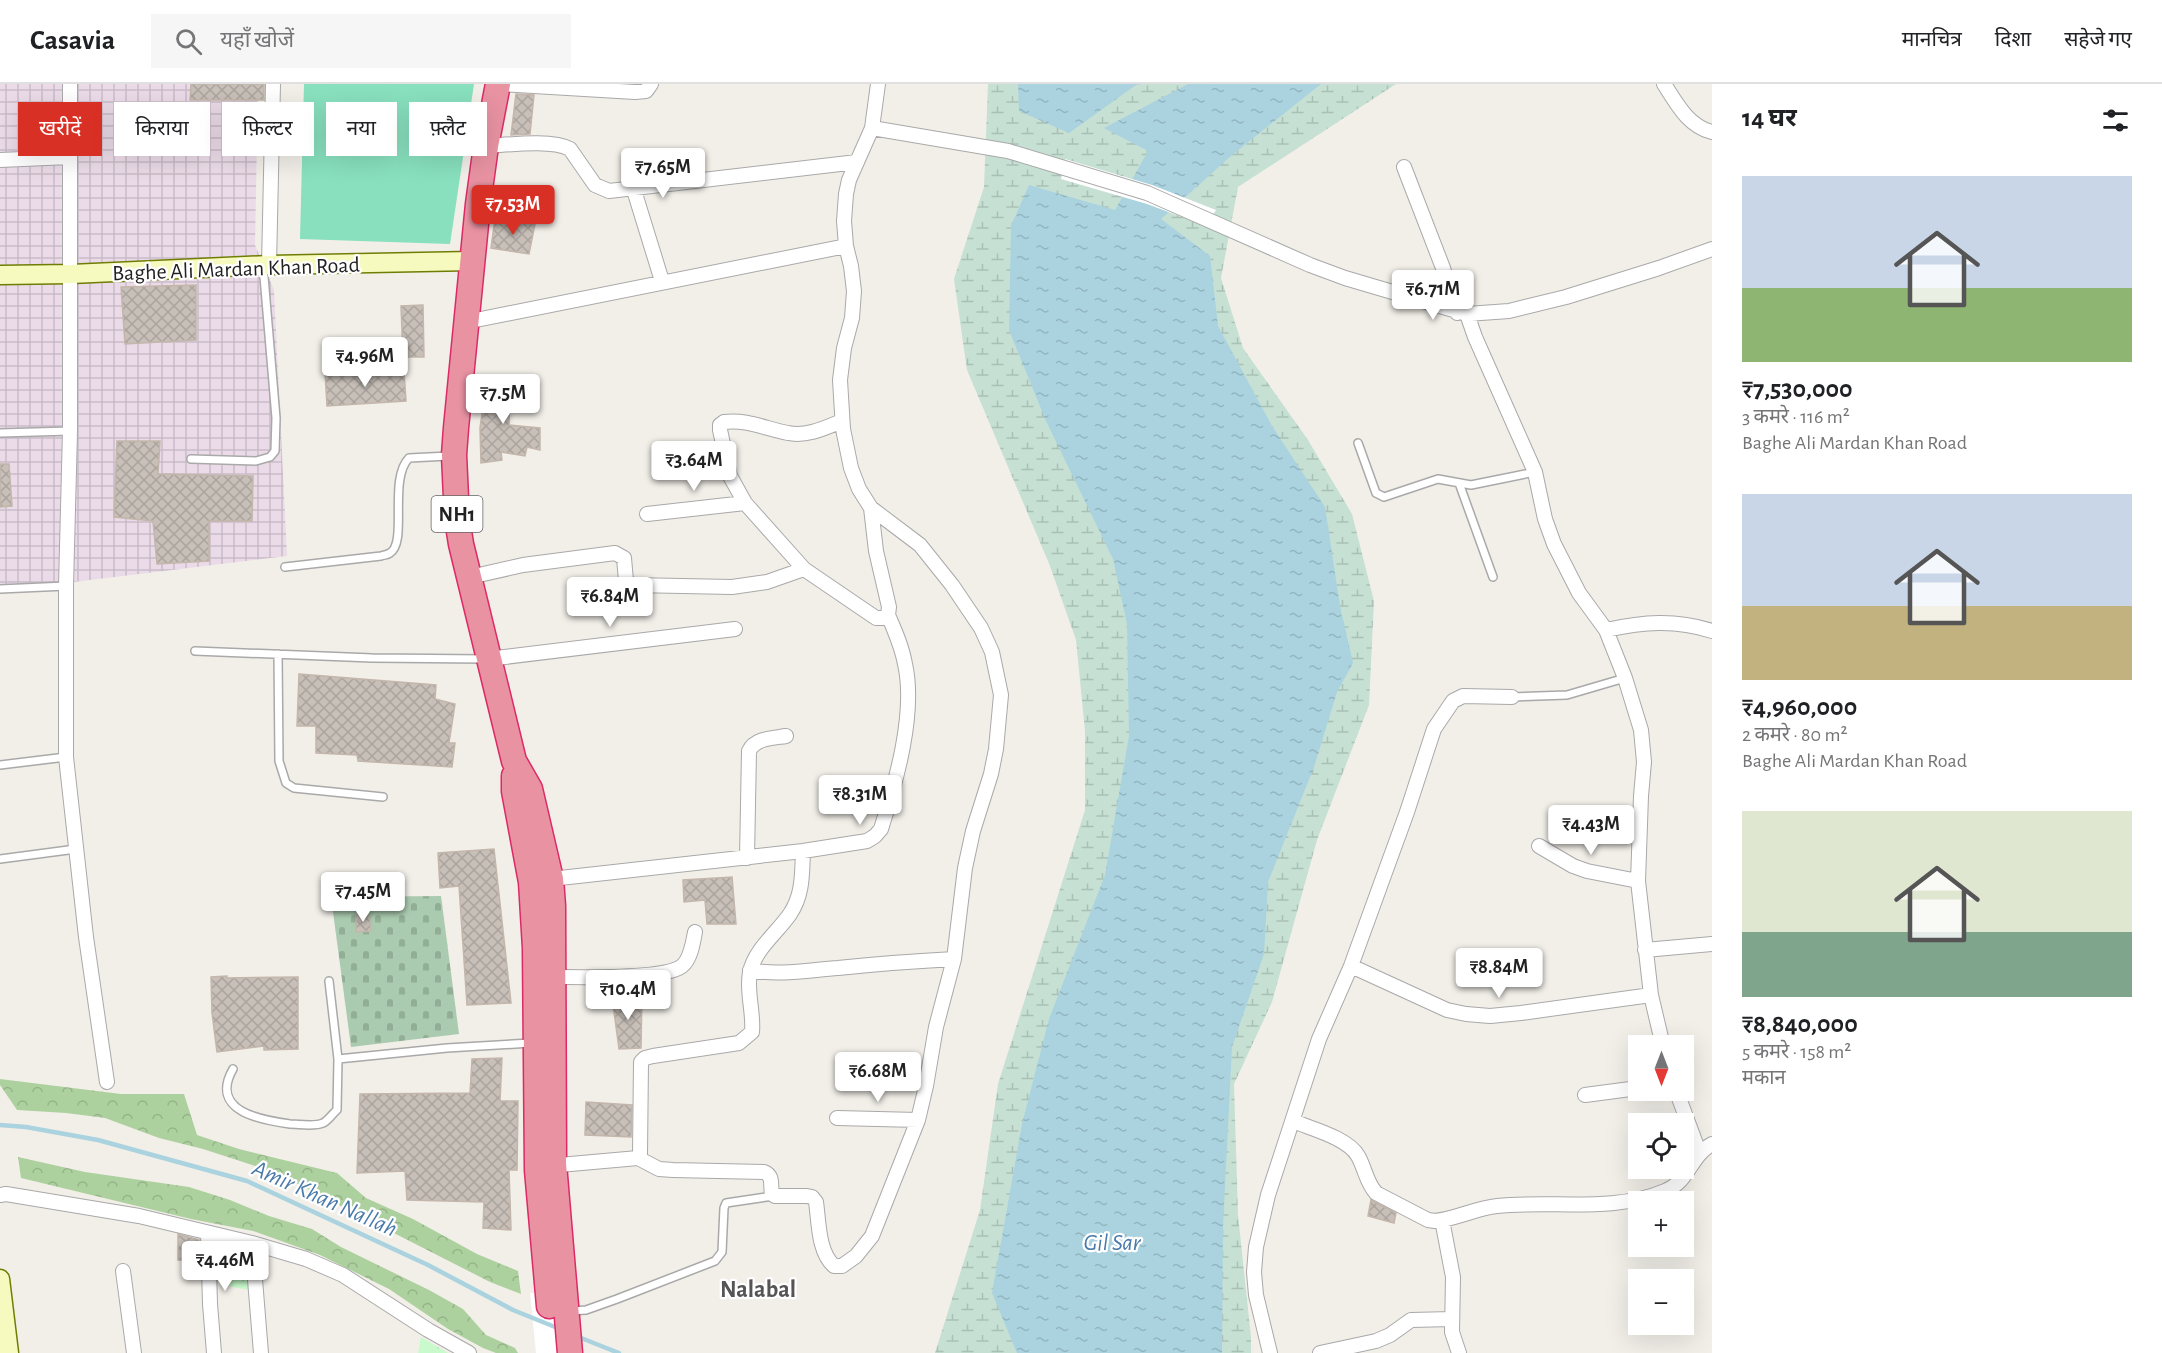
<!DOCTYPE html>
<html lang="hi">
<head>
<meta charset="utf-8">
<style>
	body { margin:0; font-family:"Alegreya Sans","Noto Sans Devanagari",sans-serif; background:#f6f6f6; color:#202124; height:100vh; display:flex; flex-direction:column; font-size:22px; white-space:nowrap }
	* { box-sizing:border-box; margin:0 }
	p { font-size:20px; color:#757577 }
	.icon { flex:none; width:33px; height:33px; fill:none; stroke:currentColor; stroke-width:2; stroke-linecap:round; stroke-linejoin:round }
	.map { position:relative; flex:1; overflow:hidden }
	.sheet { display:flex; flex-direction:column; background:#fff; width:450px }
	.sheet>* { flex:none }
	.hud { position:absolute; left:18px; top:18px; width:570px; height:54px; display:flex; gap:12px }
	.needle { width:39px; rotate:180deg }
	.buttons { position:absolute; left:1628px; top:951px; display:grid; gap:12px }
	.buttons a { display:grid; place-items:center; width:66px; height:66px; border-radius:0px; background:#fff; box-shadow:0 6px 24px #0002; font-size:30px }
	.price { position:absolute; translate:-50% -51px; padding:0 14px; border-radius:6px; background:#fff; color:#222; font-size:20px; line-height:39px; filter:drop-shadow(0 2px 3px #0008) }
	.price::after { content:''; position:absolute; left:50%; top:36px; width:18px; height:14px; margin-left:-9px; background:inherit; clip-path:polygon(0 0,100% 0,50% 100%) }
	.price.active { background:#d93025; color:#fff }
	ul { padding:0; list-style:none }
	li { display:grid; align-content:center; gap:12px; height:318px; padding:0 30px }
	li span { display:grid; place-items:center; height:186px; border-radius:0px; color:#555 }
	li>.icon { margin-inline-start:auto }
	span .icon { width:108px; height:108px; fill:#fffc; stroke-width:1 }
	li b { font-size:26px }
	h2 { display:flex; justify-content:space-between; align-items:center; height:72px; padding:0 30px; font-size:26px }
	.tag { padding:0 21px; border-radius:0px; background:#fff; box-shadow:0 6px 24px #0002; font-size:21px; line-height:54px }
	.tag.active { background:#d93025; color:#fff }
	header { display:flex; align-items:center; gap:36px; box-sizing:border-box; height:84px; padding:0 30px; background:#fff; border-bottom:2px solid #e0e0e0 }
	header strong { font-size:28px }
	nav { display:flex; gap:33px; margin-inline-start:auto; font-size:21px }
	.search { width:420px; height:54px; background:#f6f6f6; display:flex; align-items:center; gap:15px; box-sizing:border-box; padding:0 21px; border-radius:0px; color:#757577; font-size:22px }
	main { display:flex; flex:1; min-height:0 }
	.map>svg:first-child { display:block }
	.industrial { fill:url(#industrial-grid) }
	.forest { fill:url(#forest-crowns) }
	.wetland { fill:url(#wetland-marsh) }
	.cemetery { fill:url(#cemetery-stones) }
	.park { fill:url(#park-crowns) }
	.pitch { fill:#88e0be }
	.water { fill:url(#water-ripples) }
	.pier { fill:#fff }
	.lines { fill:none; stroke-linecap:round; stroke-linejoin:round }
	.stream { stroke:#aad3df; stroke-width:4.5 }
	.building { fill:url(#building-cross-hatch); stroke:#c4b6ab; stroke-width:1.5 }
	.lane-casing { stroke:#a9a9a9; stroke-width:10 }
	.street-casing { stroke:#a9a9a9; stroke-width:16 }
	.secondary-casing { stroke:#707d05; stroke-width:21 }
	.highway-casing { stroke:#dc2a67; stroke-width:27 }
	.lane { stroke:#fff; stroke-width:7 }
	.street { stroke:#fff; stroke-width:14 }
	.secondary { stroke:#f7fabf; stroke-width:18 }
	.highway { stroke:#e892a2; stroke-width:24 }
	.labels { text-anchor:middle; stroke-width:4.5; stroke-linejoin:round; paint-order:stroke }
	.shield { fill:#fff; stroke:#646464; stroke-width:1.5 }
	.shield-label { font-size:21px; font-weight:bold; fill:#222 }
	.street-label { font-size:22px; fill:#222; stroke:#fff }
	.water-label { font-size:24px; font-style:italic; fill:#4a7aab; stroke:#fff }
	.neighbourhood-label { font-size:24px; font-weight:bold; fill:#555; stroke:#fff }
</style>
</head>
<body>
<header>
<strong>Casavia</strong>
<div class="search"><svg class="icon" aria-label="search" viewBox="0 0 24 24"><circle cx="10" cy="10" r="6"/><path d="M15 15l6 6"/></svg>यहाँ खोजें</div>
<nav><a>मानचित्र</a><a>दिशा</a><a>सहेजे गए</a></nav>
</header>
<main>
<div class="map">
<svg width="1712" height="1269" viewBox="0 0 1712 1269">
	<defs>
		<pattern id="industrial-grid" width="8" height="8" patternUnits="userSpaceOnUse" patternTransform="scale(1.5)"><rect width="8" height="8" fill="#ebdbe8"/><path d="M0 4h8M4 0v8" fill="none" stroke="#c9bcc7"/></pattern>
		<pattern id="forest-crowns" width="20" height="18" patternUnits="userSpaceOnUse" patternTransform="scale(1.5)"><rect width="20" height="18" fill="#add19e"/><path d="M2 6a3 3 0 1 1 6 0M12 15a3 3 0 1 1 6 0" fill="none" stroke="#95b388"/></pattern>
		<pattern id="wetland-marsh" width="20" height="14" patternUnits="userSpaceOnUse" patternTransform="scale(1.5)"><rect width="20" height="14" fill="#c6e0d4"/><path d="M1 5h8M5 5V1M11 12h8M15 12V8" fill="none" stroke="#aac0b6"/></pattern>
		<pattern id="cemetery-stones" width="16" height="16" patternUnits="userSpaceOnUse" patternTransform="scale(1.5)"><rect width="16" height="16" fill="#aacbaf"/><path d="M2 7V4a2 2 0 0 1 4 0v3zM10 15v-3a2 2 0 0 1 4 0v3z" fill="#92ae96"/></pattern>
		<pattern id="park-crowns" width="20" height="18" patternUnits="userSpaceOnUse" patternTransform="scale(1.5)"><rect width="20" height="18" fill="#c8facc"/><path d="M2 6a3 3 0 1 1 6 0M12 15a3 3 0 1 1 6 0" fill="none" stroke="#acd6af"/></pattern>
		<pattern id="water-ripples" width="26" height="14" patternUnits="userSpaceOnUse" patternTransform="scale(1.5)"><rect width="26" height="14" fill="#aad3df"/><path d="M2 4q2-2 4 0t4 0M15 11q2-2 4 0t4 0" fill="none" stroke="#92b5bf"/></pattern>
		<pattern id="building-cross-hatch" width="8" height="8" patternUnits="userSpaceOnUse" patternTransform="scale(1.5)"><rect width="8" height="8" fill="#c7bfb8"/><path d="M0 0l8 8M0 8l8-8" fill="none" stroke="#aba49e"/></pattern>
	</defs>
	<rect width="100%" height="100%" fill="#f2efe9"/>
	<path class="industrial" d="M0,0h258l-3,161 19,45 13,266 -287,35z"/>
	<path class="forest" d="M0,995l121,15h63l13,41 42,14 98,24 29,25 47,21 64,35 41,17 3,23 -31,-12 -216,-110 -71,-23 -44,-11 -54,-20 -39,-5 -49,-3 -17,-25z
		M18,1073l67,15 104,15 41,13 39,16 43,13 29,18 88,43 34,19 23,26 29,13 3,5h-22l-13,-5 -35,-19 -59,-40 -69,-34 -67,-24 -62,-12 -170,-41z"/>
	<path class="wetland" d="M988,0h408l-158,103 -17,91 22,70 65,92 44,74 22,87 -5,104 -52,135 -45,162 -38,82 4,131 13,122v16h-316l45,-143 18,-126 87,-274v-79l-9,-91 -26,-74 -83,-196 -13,-91 30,-92z"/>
	<path class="cemetery" d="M441,812l18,138 -108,13 -20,-150z"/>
	<path class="park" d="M220,1163l29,6 1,37 -29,-5z
		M421,1253l27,16h-30z"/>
	<path class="pitch" d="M304,0h170l-24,160 -150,-5z"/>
	<path class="water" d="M1018,0h124l-6,1 -67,48 -50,-22z
		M1188,0h133l-89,71 -71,64 49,37 8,70 54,100 53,81 15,99 13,57 -16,29 -23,75 -46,115 -4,72 -32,93 -9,179 -1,127h-205l-25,-60 30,-169 27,-105 56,-144 24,-139 -2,-112 -14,-65 -67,-138 -37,-91 2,-104 18,-41 86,25 33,-59 -44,-23z"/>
	<path class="pier" d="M1065,75l87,26 64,25 -10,16 -59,-22 -86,-25z
		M573,1207l7,62h-44l-6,-60z"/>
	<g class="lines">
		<path class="stream" d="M0,1041l26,2 72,13 149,41 181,84 85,45 47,19
			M576,1252l43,17"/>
	</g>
	<path class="building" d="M191,0h73v16h-74z
		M516,10l18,1 -4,39 -19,1z
		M495,134l40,6 -6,30 -38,-6z
		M196,201v55l-71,4 -4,-57z
		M423,221l1,52h-21l-2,-51z
		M404,287l2,30 -79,5 -2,-33z
		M510,291l-1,50 31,3v22l-13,-3 -2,9 -24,-4 1,8 -21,3 -1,-35 7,-50z
		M117,357h43l-2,33 95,2 -1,45h-43v40l-52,3 -4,-43 -39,-4z
		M0,380h9l3,42 -12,1z
		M299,590l137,11 -1,14 20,5 -6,39h6l-3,24 -94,-6 -1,-6 -41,-2v-27h-19z
		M494,765l17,154 -44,2 -8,-119 -19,2 -2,-35z
		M732,793l4,47h-29l-2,-24 -21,2 -1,-22z
		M356,831h13l2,16 -15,1z
		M227,892v2l71,-1v72l-34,1v-4l-47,6 -5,-39 -1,-36z
		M642,910l-1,54 -22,1 -7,-52z
		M502,974l-2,43h18l-1,69h-8l2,60 -28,-2 1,-26 -77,-2 -2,-29 -48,2 3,-79 110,-1 2,-34z
		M586,1018l46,3 -1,32 -46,-2z
		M1371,1116l25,13 -2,10 -26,-7z
		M178,1150l21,6 1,21 -22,-1z"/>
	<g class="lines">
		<g class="lane-casing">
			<path id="lane" d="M0,349l70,-2
				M1358,359l18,50 8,4 54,-18 33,6 64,-13
				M191,375l65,2 14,-4 5,-6 1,-33 -13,-153
				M1459,399l34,94
				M285,483l96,-11c3,-1 6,-1 9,-3 18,-11 -2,-74 19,-95l40,-2
				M0,505l66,-3
				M195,567l177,7 113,1
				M278,570l1,107 7,22 8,5 89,9
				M1512,613l55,-2 58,-17
				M0,681l66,-8
				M0,775l76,-10
				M329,897l9,78
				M233,985c-24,42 27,51 57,55 9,0 24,3 33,-1 5,-2 10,-10 14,-13l1,-51 109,-11 84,-5
				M571,1227l15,-1 31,-11 98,-38 7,-9 2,-44 2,-5 47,-7"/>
		</g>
		<g class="street-casing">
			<path id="street" d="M70,0v347l-4,155v171l20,180 21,145
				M498,0l137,8 11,-1 5,-7
				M1664,0c13,20 24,42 48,48
				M872,44l136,23 139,42 163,72 35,13 122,36 42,-3 57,-14 93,-29 53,-19
				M486,62c21,-1 65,-7 84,3l25,36 14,6 248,-29
				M0,76l69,-3
				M1404,83l39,101 14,45
				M633,103l29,94
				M269,181l4,-181
				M1467,230l8,23 60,135 10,47 9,25 25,49 27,37 19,48 16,52 3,32 -3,34 -3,85 13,114 12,51
				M466,238l380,-76
				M842,337c-17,7 -36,16 -54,12 -22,-4 -41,-14 -64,-11l-4,3v5l10,46 15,27 59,66 72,49h7l5,-3 1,-8 -13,-56 -5,-43
				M647,430l98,-11
				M470,493l53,-12 92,-12 9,5 2,23 6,4 100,2 35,-5 37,-13
				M1606,546c37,-8 69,-11 106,1
				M488,575l247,-30
				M1539,762l34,20 14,5 51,10
				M747,774l2,-107c6,-13 24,-13 37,-15
				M551,795l252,-28 64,-10 8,-5 6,-7c15,-47 35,-116 24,-165 -3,-17 -10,-33 -17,-49
				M1645,866l67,-6
				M1351,882l96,44 19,4 24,2 31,-3 130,-18
				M750,886c29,6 59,0 88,-2 39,-4 77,-7 116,-9
				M553,893c26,0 111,3 129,-11 9,-7 11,-24 13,-34
				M1676,1006l23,62
				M1585,1011l53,-7
				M837,1034l81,2
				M1293,1037c19,8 55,17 65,35 7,12 8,26 18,37l52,27 7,1c21,-2 41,-13 62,-15 55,-6 116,7 168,-15 25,-10 24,-34 47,-47
				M638,1074l21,11 14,1 91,2c10,4 6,13 8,22l3,2h32l5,1 4,5c3,20 2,50 18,64h8l14,-10 16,-20 46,-116 8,-34 10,-59 18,-68 11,-91 8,-37 18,-57 5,-25 5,-54 -9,-43 -11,-24 -29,-43 -32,-40 -49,-37 -12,-19 -8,-21 -8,-39 -3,-49 4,-32 8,-30 2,-27 -3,-25 -5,-20 -2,-25 2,-27 3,-14 23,-52 6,-44
				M548,1082l90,-8 2,-4 1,-92 4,-4 8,-2 86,-13 13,-11c2,-20 -6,-40 -2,-60 5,-23 27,-39 40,-58 13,-19 12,-40 13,-63
				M0,1111l6,-1 133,22 113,27 54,16 37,16 85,55 41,23
				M1442,1136l11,57 -1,55 7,21
				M208,1149l2,71 4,49
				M252,1159l9,110
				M123,1187l11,82
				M1270,1269l-14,-58 -2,-23 2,-25 12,-52 51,-156 32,-73 56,-154 27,-83 19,-28 10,-5 49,1
				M1320,1269l56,-12 14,-6 21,-15 41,-1"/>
		</g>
		<g class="secondary-casing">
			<path id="secondary" d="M0,191l71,-1 198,-9 203,-4
				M0,1195l9,74"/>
		</g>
		<g class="highway-casing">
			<path id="highway" d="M498,0l-12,62 -8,58 -22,224 -2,27 3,64 4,25 53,217 16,28 21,90 2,27 1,258 16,189
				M514,692v15l17,91 4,66 2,222 12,136"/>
		</g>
		<use href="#lane" class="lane"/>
		<use href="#street" class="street"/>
		<use href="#secondary" class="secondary"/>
		<use href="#highway" class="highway"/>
	</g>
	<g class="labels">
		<rect class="shield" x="431.5" y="412" width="51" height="36" rx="4.5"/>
		<g class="shield-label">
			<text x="457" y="437">NH1</text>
		</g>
		<g class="street-label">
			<text transform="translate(236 184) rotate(-2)" y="8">Baghe Ali Mardan Khan Road</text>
		</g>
		<g class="water-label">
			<text transform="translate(325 1114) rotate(24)" y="8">Amir Khan Nallah</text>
			<text x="1112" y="1166">Gil Sar</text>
		</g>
		<g class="neighbourhood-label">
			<text x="758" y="1213">Nalabal</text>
		</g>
	</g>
</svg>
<div class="buttons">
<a><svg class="needle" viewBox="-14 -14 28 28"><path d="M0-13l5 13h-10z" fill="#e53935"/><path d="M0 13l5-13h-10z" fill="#757577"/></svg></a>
<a><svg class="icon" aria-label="locate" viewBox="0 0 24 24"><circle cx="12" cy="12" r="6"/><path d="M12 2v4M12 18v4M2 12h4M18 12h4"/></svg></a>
<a>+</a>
<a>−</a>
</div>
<b class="price" style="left:663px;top:115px">₹7.65M</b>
<b class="price active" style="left:513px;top:152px">₹7.53M</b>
<b class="price" style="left:1433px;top:237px">₹6.71M</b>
<b class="price" style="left:365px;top:304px">₹4.96M</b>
<b class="price" style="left:503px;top:341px">₹7.5M</b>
<b class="price" style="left:694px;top:408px">₹3.64M</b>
<b class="price" style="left:610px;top:544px">₹6.84M</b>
<b class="price" style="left:860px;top:742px">₹8.31M</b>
<b class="price" style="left:1591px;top:772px">₹4.43M</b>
<b class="price" style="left:363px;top:839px">₹7.45M</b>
<b class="price" style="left:1499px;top:915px">₹8.84M</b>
<b class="price" style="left:628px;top:937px">₹10.4M</b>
<b class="price" style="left:878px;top:1019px">₹6.68M</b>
<b class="price" style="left:225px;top:1208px">₹4.46M</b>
<div class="hud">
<a class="tag active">खरीदें</a>
<a class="tag">किराया</a>
<a class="tag">फ़िल्टर</a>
<a class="tag">नया</a>
<a class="tag">फ़्लैट</a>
</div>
</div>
<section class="sheet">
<h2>14 घर<svg class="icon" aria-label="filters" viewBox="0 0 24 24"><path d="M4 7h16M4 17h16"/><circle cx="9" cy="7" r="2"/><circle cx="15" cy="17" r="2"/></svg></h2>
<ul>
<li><span style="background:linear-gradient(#c9d6e8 60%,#8fb573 0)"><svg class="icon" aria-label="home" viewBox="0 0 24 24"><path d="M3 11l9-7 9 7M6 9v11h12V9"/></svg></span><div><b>₹7,530,000</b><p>3 कमरे · 116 m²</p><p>Baghe Ali Mardan Khan Road</p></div></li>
<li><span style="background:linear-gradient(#c9d6e8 60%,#c2b280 0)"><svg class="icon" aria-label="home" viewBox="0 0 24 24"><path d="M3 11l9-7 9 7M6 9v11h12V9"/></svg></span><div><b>₹4,960,000</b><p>2 कमरे · 80 m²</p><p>Baghe Ali Mardan Khan Road</p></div></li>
<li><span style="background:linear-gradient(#dfe7d0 65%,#7fa58c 0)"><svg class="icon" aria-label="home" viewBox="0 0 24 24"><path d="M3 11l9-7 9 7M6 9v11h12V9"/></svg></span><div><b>₹8,840,000</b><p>5 कमरे · 158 m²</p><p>मकान</p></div></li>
</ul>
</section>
</main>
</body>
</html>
